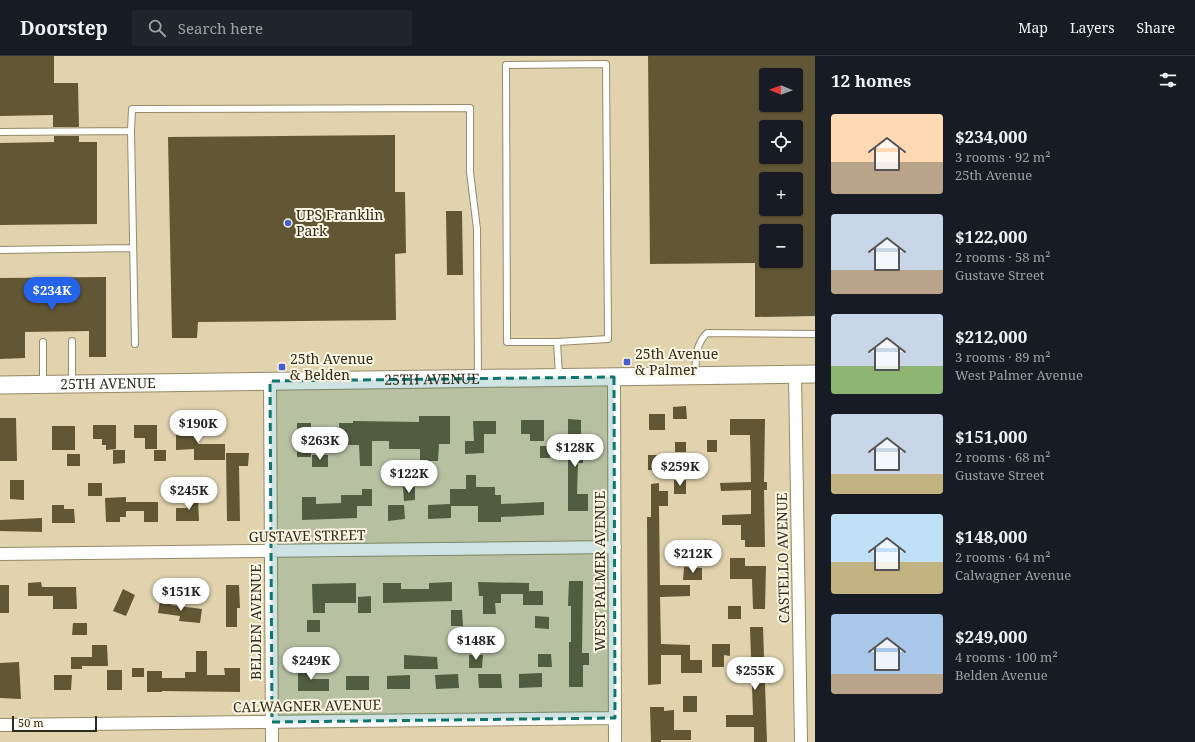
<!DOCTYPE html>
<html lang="en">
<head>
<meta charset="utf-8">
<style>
	body { margin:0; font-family:"Noto Serif",serif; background:#20242c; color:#f1f3f6; height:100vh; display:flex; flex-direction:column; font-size:15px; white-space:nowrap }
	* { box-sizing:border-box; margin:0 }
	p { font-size:13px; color:#9ea1a6 }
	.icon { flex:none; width:22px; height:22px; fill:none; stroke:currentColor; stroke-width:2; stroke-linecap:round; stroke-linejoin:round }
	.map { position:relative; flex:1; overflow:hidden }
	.sheet { display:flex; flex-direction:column; background:#171b24; width:380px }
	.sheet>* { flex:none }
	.needle { width:26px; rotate:271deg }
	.tools { position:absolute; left:759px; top:12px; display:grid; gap:8px }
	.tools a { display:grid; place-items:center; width:44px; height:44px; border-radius:4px; background:#171b24; box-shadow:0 1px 3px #0004; font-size:20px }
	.scale { position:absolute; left:12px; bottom:10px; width:85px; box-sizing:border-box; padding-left:4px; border:2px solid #2f2a1c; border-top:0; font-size:11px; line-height:14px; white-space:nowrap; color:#2f2a1c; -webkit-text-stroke:3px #fbf5e2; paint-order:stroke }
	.price { position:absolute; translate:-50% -34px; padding:0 9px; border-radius:14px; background:#fff; color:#222; font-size:13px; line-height:26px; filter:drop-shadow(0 1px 2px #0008) }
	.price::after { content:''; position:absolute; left:50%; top:24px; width:12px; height:9px; margin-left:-6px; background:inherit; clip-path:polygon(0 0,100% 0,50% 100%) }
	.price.on { background:#2563eb; color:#fff }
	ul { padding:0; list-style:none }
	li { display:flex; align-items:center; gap:12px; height:100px; padding:0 16px }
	li span { display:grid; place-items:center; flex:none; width:112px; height:80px; border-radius:4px; color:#555 }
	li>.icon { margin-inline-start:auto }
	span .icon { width:48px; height:48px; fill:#fffc; stroke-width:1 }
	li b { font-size:17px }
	h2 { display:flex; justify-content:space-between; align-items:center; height:48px; padding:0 16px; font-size:17px }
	header { display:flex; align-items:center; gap:24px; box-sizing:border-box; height:56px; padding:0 20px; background:#171b24; border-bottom:1px solid #363941 }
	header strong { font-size:19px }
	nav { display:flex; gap:22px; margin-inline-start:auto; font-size:14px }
	.search { width:280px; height:36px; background:#20242c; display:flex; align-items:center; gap:10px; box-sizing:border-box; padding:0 14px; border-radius:4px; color:#9ea1a6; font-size:15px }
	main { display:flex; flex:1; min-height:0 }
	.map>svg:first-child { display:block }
	.building { fill:#625735; fill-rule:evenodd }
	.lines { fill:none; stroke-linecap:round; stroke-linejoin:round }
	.service-casing { stroke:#968a67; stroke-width:8 }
	.minor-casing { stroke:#968a67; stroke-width:14 }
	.secondary-casing { stroke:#968a67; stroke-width:19 }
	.service { stroke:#fff; stroke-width:6 }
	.minor { stroke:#fff; stroke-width:12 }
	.secondary { stroke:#fff; stroke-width:17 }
	.marked { fill:#0f766e; fill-opacity:0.2; stroke:#0f766e; stroke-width:3; stroke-dasharray:8 5; stroke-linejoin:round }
	.poi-dot { fill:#485fd3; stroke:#fbf5e2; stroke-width:1.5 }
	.labels { text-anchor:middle; stroke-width:4; stroke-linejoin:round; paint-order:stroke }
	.poi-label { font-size:14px; fill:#2f2a1c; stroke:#fbf5e2; text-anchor:start }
	.street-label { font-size:14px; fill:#2f2a1c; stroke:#fbf5e2 }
</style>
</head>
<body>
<header>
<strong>Doorstep</strong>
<div class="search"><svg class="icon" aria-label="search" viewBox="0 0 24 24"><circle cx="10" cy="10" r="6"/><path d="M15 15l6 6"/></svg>Search here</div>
<nav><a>Map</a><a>Layers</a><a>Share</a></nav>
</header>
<main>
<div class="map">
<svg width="815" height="686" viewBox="0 0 815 686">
	<rect width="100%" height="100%" fill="#e1d3ae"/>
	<path class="building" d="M0,0h54v27h24l1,44h-26v-12l-53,1z
		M648,0h167v260l-60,1v-54l-105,1zM766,19h30v30h-30zM766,71h30v30h-30zM766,123h30v30h-30zM766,175h30v30h-30z
		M395,79v57h10l1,61 -11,1 1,66 -198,2 -1,16h-25l-4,-201z
		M54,80h25v6h18v82l-97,1v-82l54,-1z
		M446,155h16l1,64h-16z
		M106,221v80h-17v-26l-64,1v26l-25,1v-81z
		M686,350l1,13h-14v-12z
		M649,358h16v16h-16z
		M419,360h31v28h-11l-1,17h-18v-12h-31v-8h-17v25h-12l-1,-21h-20v-22h14v-2l66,1z
		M0,362h16l1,43h-17z
		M568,363l13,1v33h2v10h-5l-1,31h11v17h-20z
		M730,363h35l-1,63h3v8h-3l1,57h-20v-7h-4v-15h-19v-10l29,-1v-24l-30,1 -1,-8 31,-1 -1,-47h-20z
		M521,364h23v21h-14v-7h-9z
		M473,365h23v13h-12v19l-19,1v-13h9z
		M297,367h14v34h-14z
		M176,368h21l1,20h27v16h-31v-11l-18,1z
		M93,369h23v24l-10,1v-5h-4v-6h-9z
		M134,369h23v24h-12v-11h-11z
		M52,370h23v24h-23z
		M707,384h10v12h-10z
		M675,386h11v10h-11z
		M540,390h10v12h-10z
		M113,394h12v13l-12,1z
		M154,394h12v11h-12z
		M226,397h23l-1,13h-9l1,55h-13z
		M67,398h13v12h-13z
		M312,399h16v12h-16z
		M648,399h24v15h-24z
		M466,419h10v12h19v8h6v9l43,-2v13l-43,2v5h-23v-16h-27v12l-23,1v-14l22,-1v-15h16z
		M193,423h12l1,13h-13z
		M10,424h14v20l-14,-1z
		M674,424h12v14h-12z
		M88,427h14v13h-14z
		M659,427v8h9v15h-9l1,79h30v11l-30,1 1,47 29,1v15h12v13h-21v-18h-20v29l-13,1 -1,-168h4v-33z
		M403,431h12v13l-11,1z
		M362,433h10v17h-15v12l-55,2v-23h14v7l25,-1v-8h21z
		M126,441v5h32v20h-14v-11h-18v6h-6v5h-14l-1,-24z
		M187,442h11l1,23h-23v-13h11z
		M52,449h12v4h10l1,14h-23z
		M388,449h16l1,14 -17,2z
		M42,462v14l-42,-1v-11z
		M730,502h15v8h21l-1,43h-12l-1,-30h-22z
		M684,511l18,1v12h-19z
		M569,525h14l-1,72h7v12h-6v22h-14v-45h2v-36h-3z
		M41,526l1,5h34l1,22h-24v-13h-25v-13z
		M452,526v19l-69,2v-20h18v6h28v-6z
		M478,526l51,1v8h14v14h-20v-11h-22v9h-6l1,11h-13v-18h-4z
		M356,527v20h-31v10h-12l-1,-29z
		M0,529h9v28h-9z
		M226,529h13l1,23h-3v19h-11z
		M123,533l12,6 -9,21 -13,-5z
		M371,540v17h-13v-16z
		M160,545l11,1v3l31,4 -2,14 -21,-2 1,-5 -22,-3z
		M728,550h13v13h-13z
		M451,554h11l1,16h-12z
		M535,560l14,1v12l-14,-1z
		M307,564h13v12h-13z
		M73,567h14v12h-15z
		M750,571h13l4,115h-13v-15h-28v-12h27z
		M712,588h18v12l-6,-1v12h-12z
		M92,589h15l1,21h-26v3h-11v-12h21z
		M196,595h11v24h18l-1,-7h16v24l-78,-1v1h-15v-21h15v7h23v-6h11z
		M538,598h13l1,13h-14z
		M404,599l33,2 1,12h-34z
		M469,599h14l-1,13h-13z
		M19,606l2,37 -21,-1v-35z
		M298,611l14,1v11h17v12h-31z
		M132,612h12v9h-12z
		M107,614h15v20h-15z
		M542,617v14l-23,1v-14z
		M458,618l1,14 -23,1 -1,-14z
		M478,618h23l1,14h-23z
		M54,619h18l-1,15h-17z
		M410,619v14h-23v-13z
		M346,620h23v14h-23z
		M683,640h14v16h-14z
		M650,651h14v4l10,-1v20h17v10h-30v2h-10z"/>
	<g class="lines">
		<g class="service-casing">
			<path id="service" d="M131,75l4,213
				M0,76l131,-1 1,-22 338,-1v64l7,57 1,148
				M0,194l133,-2
				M72,285v42
				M43,286v42
				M557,286h-50l-1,-277 100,-1 2,275 -51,3 2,34
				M695,319c1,-16 0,-30 12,-42l108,1"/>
		</g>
		<g class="minor-casing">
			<path id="minor" d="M795,318l6,368
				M614,321l1,365
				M270,325l2,361
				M0,498l615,-7
				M0,669l615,-7"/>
		</g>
		<g class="secondary-casing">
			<g id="secondary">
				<path id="s1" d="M0,329l815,-11"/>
			</g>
		</g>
		<use href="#service" class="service"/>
		<use href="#minor" class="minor"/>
		<use href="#secondary" class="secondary"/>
	</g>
	<path class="marked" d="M614,321l1,341 -343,4 -2,-341z"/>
	<g class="poi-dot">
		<circle cx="288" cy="167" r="4"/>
		<rect x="623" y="302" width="8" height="8" rx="2"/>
		<rect x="278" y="307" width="8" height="8" rx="2"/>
	</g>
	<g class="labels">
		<g class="poi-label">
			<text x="296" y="164">UPS Franklin<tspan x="296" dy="16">Park</tspan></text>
			<text x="635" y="303">25th Avenue<tspan x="635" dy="16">&amp; Palmer</tspan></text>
			<text x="290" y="308">25th Avenue<tspan x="290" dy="16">&amp; Belden</tspan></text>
		</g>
		<g class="street-label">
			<text dy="5" stroke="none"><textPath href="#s1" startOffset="432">25TH AVENUE</textPath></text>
			<text dy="5" stroke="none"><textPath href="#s1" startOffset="108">25TH AVENUE</textPath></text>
			<text transform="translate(307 480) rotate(-1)" y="5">GUSTAVE STREET</text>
			<text transform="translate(783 502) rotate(-91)" y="5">CASTELLO AVENUE</text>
			<text transform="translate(600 515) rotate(-90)" y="5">WEST PALMER AVENUE</text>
			<text transform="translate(256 566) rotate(-90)" y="5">BELDEN AVENUE</text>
			<text transform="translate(307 650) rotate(-1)" y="5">CALWAGNER AVENUE</text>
		</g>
	</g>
</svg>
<div class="tools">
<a><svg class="needle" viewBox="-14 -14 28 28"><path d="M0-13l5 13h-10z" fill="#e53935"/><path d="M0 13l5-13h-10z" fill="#9ea1a6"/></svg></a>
<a><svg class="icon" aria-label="locate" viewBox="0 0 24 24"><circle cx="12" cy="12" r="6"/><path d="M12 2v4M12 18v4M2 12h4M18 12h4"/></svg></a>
<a>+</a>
<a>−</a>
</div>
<div class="scale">50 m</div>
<b class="price on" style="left:52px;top:255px">$234K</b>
<b class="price" style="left:198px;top:388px">$190K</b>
<b class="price" style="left:320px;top:405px">$263K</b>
<b class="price" style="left:575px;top:412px">$128K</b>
<b class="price" style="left:680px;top:431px">$259K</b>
<b class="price" style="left:409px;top:438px">$122K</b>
<b class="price" style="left:189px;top:455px">$245K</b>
<b class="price" style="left:693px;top:518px">$212K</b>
<b class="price" style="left:181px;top:556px">$151K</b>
<b class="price" style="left:476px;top:605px">$148K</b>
<b class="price" style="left:311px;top:625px">$249K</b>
<b class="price" style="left:755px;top:635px">$255K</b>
</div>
<section class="sheet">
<h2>12 homes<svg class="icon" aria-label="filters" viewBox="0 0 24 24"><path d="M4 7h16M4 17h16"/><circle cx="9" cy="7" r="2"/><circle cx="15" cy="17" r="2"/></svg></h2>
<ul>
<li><span style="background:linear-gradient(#ffd9b3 60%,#b9a48a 0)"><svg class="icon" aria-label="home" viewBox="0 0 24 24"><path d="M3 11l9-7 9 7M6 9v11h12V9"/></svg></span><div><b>$234,000</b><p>3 rooms · 92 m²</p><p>25th Avenue</p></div></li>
<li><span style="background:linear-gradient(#c9d6e8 70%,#b9a48a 0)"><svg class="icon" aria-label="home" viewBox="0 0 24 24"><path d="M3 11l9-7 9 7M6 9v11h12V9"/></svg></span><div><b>$122,000</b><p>2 rooms · 58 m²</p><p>Gustave Street</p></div></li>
<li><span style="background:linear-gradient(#c9d6e8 65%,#8fb573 0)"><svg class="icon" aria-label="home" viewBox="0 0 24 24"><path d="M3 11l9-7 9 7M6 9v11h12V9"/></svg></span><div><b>$212,000</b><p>3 rooms · 89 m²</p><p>West Palmer Avenue</p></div></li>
<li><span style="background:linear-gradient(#c9d6e8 75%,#c2b280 0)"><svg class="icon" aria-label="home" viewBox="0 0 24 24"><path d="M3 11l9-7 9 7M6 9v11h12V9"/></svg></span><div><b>$151,000</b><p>2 rooms · 68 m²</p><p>Gustave Street</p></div></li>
<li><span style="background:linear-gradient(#bfe0f5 60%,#c2b280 0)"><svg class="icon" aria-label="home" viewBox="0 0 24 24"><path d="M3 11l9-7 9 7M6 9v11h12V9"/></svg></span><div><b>$148,000</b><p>2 rooms · 64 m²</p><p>Calwagner Avenue</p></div></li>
<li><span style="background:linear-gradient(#a9c7e8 75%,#b9a48a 0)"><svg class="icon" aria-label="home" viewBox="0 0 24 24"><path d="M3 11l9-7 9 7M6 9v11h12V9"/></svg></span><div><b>$249,000</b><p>4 rooms · 100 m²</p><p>Belden Avenue</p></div></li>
</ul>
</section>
</main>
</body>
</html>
